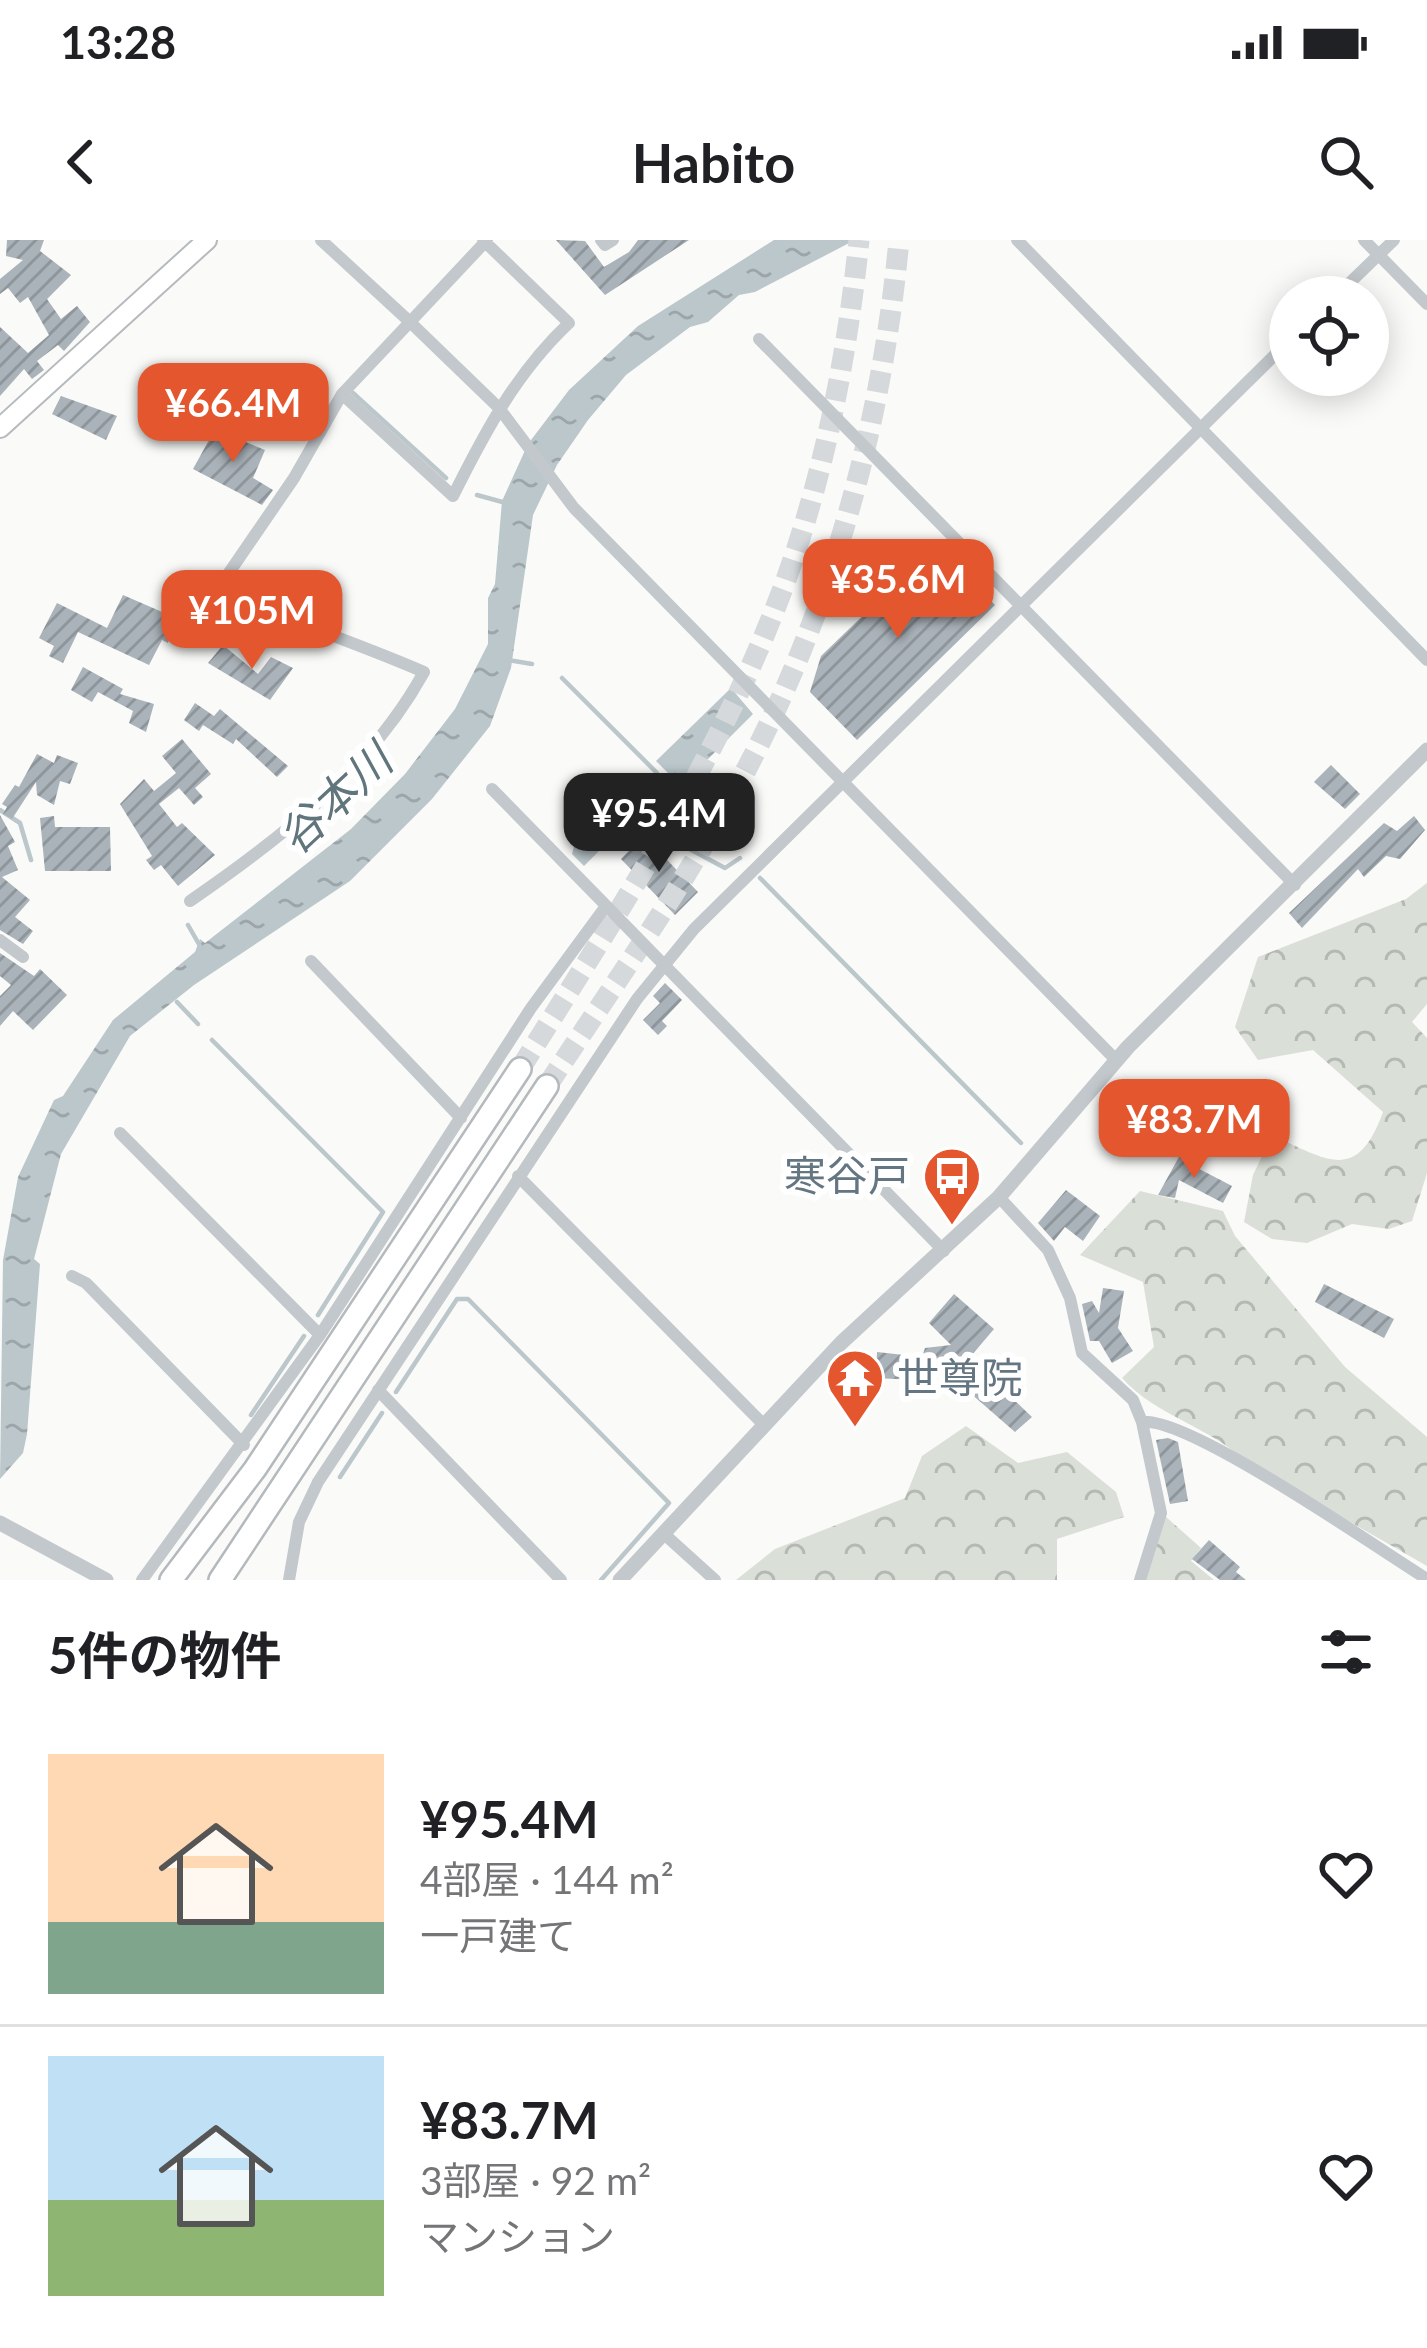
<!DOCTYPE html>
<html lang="ja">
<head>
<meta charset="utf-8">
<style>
	body { margin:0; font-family:Lato,"Noto Sans JP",sans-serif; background:#f6f6f6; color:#202124; height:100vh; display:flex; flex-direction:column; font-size:45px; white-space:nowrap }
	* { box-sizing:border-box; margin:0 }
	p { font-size:39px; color:#757577 }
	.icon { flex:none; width:66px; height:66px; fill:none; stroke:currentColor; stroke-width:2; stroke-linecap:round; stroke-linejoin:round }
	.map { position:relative; height:1340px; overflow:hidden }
	.side { display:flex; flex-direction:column; background:#fff; flex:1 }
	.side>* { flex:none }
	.buttons { position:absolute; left:1269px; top:36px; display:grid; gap:24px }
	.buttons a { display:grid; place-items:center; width:120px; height:120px; border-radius:50%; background:#fff; box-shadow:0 6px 30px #0003; font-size:60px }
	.price { position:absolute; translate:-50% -102px; padding:0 27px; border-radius:24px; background:#e4572e; color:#fff; font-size:39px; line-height:78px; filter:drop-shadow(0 3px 6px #0008) }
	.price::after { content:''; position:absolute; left:50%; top:72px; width:36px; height:27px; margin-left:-18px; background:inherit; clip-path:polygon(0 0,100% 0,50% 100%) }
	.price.active { background:#222; color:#fff }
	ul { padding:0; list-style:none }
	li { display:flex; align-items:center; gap:36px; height:300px; padding:0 48px }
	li+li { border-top:3px solid #e0e0e0 }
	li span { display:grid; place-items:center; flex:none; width:336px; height:240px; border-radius:0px; color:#555 }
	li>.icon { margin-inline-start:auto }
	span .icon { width:144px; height:144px; fill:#fffc; stroke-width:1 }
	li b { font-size:51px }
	h2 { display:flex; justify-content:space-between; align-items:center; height:144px; padding:0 48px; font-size:51px }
	.status { display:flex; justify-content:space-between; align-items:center; height:84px; padding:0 60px; background:#fff; direction:ltr }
	.status svg { height:33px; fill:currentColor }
	header { display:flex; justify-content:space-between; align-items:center; height:156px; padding:0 48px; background:#fff; font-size:54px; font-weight:700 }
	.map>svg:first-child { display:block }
	.forest { fill:url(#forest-crowns) }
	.water { fill:url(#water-ripples) }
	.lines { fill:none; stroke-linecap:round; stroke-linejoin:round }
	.stream { stroke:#bbc7cb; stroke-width:4.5 }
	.building { fill:url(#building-hatch) }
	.motorway-tunnel { stroke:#d5d9db; stroke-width:21; stroke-dasharray:21 10; stroke-linecap:butt }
	.primary-casing { stroke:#b5babe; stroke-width:22 }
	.motorway-casing { stroke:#b4b9bd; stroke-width:26 }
	.minor { stroke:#c3c8cc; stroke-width:12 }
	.tertiary { stroke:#c3c8cc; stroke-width:15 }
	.primary { stroke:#fff; stroke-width:18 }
	.motorway { stroke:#fff; stroke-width:21 }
	.labels { text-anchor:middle; stroke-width:12; stroke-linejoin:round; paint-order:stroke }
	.poi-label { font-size:42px; fill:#657683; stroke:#fff; text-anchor:end }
	.water-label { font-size:45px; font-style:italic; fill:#60757c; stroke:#fff }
</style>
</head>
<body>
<div class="status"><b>13:28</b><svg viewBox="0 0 49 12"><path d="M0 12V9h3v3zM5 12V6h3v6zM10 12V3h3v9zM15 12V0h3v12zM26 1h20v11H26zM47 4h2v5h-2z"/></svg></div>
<header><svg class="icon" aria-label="back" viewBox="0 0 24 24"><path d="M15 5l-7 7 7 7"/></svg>Habito<svg class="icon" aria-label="search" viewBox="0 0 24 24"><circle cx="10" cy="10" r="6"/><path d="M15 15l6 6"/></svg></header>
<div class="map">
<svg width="1427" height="1340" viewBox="0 0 1427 1340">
	<defs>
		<pattern id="forest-crowns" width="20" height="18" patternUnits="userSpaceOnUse" patternTransform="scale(3)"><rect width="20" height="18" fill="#dadfd7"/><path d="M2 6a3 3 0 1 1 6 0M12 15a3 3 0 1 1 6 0" fill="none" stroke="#b4b9b4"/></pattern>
		<pattern id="water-ripples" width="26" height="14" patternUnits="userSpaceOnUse" patternTransform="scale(3)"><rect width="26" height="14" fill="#bbc7cb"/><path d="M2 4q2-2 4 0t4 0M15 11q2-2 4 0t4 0" fill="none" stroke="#9ca6aa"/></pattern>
		<pattern id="building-hatch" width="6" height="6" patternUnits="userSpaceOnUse" patternTransform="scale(3)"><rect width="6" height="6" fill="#aab3b9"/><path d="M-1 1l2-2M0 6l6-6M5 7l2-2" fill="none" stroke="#8e969c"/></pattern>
	</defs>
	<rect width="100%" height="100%" fill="#fafaf8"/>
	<path class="forest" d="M1427,643v121l-15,18 15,16v135l-15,48 -23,8 -37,-5 -45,19 -35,-4 -28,-17 9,-47 19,-40c55,25 85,49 111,-23l-70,-62 -55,10 -23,-33 23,-70 148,-58z
		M1140,951l83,20 12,25 110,131 82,70v129l-180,-103c-37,-37 -90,-46 -125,-85l32,-31 -11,-65 -63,-27z
		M966,1186l52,37 49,-11 49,40 8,25 -67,22v41h-321l39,-31 130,-51 17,-42z
		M1165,1276l36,32 -10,13 23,19h-70z"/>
	<path class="water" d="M774,0h81l-100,52 -16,3 -31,27 -18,5 -64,48 -38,45 -31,45 -24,50 -22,153 -21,58 -58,73 -82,82 -156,104 -64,51 -69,118 -27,105 6,5 -13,170 -4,19 -23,26 3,-219 15,-83 36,-77 9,-4 50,-76 82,-68 5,-13 5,4 146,-114 54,-55 50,-65 33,-65v-46l7,-14 7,-83 26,-57 41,-54 69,-64z
		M731,448l22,26 -72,72 -25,-25z
		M645,533l8,8 -19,35 -50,50 -12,-12 3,-12z"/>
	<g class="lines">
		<path class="stream" d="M353,153l93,85
			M477,255l29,8
			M508,420l24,4
			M562,438l95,95 -16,50 84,45 15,-10
			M0,570l20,13 11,37
			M760,638l261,265
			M188,685l12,21
			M177,762l21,22
			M212,800l171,172 -65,103
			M396,1152l61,-93h11l201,204 -68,77
			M251,1175l53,-79
			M340,1237l42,-64"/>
	</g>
	<path class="building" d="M7,0h37l-4,11 31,24 -24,24 14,20 16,-13 13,16 -26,29 -6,-6 -21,16 7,9 -12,9 -8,-10 -24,27v-69l28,26 21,-18 -21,-38 -8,6 -12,-15 -8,6v-15l23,-19 -17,-4z
		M556,0l29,1 19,26 25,-15 9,-12h51l-84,55z
		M61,156l56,20 -11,24 -54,-26z
		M206,186l59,24 -12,28 20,12 -11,15 -69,-36 16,-29 -8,-3z
		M937,304l58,61 -138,135 -47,-48 11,-36z
		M123,355l53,23 -8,25 -6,-3 -13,25 -71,-33 -15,31 -14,-7 5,-10 -15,-8 18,-35 50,25z
		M223,405l35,29 13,-17 22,11 -23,32 -62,-37z
		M83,427l40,22 -3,5 34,10 -8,28 -17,-9 4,-12 -35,-19 -6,10 -21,-12z
		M195,463l19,13 6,-7 68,57 -11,11 -41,-38 -3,5 -30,-19 -4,6 -15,-11z
		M182,499l29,35 -16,14 8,9 -9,8 -15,-17 -20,16 18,23 5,-4 33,32 -37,31 -17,-21 -7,5 -8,-10 6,-4 -32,-52 24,-25 10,12 22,-18 -14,-17z
		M37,514l17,9 3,-8 21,8 -8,21 -10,-3 -6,24 -17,-10 -1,-13 -24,37 -9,-5 4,-7 -5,-3 13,-19 4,2z
		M1331,525l29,29 -15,15 -31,-27z
		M697,549l20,10 -17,34 -20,-11z
		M0,575l15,27 -7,4 10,24 -16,7 28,23 -15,17 18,14 -10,13 -23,-14z
		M54,576l1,11h55l1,44h-66l-5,-53z
		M1414,576l11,14 -25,29 -14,-3 -22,21 -6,-8 -56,59 -13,-15 95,-90 13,8z
		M644,596l54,56 -23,23 -54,-56z
		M0,713l34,23 6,-7 27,26 -34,35 -20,-19 -13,15v-30l11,-11 -11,-9z
		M665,743l17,17 -20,21 5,5 -9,9 -15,-15 17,-17 -7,-7z
		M1185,906l-3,14 50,26 -9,17 -44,-23 -4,18 -17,-3z
		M1066,950l34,26 -17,25 -18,-14 -11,14 -16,-18z
		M1324,1044l70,35 -10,19 -69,-36z
		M1103,1048l21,3 -6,37 15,23 -21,12 -13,-22h-9l-8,-37 10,-3 7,12z
		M954,1054l40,35 -23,27 13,27 6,-6 42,40 -17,15 -54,-47 -8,-17 -37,5 -1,7 -39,-2 1,-26 45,5 3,-9 26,-3 -22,-22z
		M1168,1198l10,4 10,59 -18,3 -14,-64z
		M1209,1300l31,27 -4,5 10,8h-26l-28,-21z"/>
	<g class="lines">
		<path class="motorway-tunnel" d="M520,829c97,-155 199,-309 263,-481 41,-111 64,-231 76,-348
			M547,846c68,-103 141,-206 199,-316 86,-163 136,-346 153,-530"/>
		<g class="primary-casing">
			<path id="primary" d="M0,188l207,-188"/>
		</g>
		<g class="motorway-casing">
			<path id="motorway" d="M171,1340l84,-111 265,-400
				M220,1340l327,-494"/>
		</g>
		<path class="minor" d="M321,0l89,82 77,-82
			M601,0l4,5 8,-5
			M1017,0l410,420
			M1364,0l63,64
			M1335,57l59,-57
			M759,99l536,546
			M342,154l111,102c32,-64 63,-123 116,-173l-86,-83
			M492,549l452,462
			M190,661c90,-62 180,-131 234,-229 -68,-30 -139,-50 -202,-89l72,-105 48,-84 68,-72 89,86 75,100 542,552
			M0,700l23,17
			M311,721l150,157
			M120,893l200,202
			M518,936l246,249
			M999,957l49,53 22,48 12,55 51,47 9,22 19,91 -21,67
			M72,1036l14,7 158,162
			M378,1150l183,190
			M1142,1182c46,-6 235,126 285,157
			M663,1293l52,47
			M142,1340l178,-245 211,-327 75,-102
			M289,1340l10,-58 19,-40 319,-483 57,-70 596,-589"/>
		<path class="tertiary" d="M0,1283l106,57
			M620,1340l221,-237 158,-146 129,-150 299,-297"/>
		<use href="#primary" class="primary"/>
		<use href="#motorway" class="motorway"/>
	</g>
	<defs>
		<g id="bus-pin" transform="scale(3)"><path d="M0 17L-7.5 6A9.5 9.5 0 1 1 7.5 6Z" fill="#e4572e" stroke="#fff"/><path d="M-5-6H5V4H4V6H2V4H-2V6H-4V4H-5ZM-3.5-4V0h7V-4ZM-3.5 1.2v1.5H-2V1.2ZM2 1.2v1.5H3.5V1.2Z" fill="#fff"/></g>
		<g id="temple-pin" transform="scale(3)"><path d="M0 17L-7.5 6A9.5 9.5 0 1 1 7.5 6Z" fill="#e4572e" stroke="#fff"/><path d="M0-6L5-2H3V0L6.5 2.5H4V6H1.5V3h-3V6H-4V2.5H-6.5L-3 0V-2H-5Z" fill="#fff"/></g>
	</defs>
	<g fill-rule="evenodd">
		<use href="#bus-pin" x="952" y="936"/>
		<use href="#temple-pin" x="855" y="1138"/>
	</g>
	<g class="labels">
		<g class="poi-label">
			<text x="910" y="951">寒谷戸</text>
			<text x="897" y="1153" text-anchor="start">世尊院</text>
		</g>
		<g class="water-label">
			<text transform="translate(335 559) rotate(-43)" y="16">谷本川</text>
		</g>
	</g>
</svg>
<div class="buttons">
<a><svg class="icon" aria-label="locate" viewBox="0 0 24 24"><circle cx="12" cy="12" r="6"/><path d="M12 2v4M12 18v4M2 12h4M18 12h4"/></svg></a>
</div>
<b class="price" style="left:233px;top:225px">¥66.4M</b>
<b class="price" style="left:898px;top:401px">¥35.6M</b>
<b class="price" style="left:252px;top:432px">¥105M</b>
<b class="price active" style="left:659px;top:635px">¥95.4M</b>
<b class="price" style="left:1194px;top:941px">¥83.7M</b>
</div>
<section class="side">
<h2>5件の物件<svg class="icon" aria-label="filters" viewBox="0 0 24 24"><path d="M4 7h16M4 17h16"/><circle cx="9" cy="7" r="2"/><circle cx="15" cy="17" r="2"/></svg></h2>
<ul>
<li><span style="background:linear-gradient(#ffd9b3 70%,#7fa58c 0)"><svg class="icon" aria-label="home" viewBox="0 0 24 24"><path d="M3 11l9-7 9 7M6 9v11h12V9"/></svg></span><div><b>¥95.4M</b><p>4部屋 · 144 m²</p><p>一戸建て</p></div><svg class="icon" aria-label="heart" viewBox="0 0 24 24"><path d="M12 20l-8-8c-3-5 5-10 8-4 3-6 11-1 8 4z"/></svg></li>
<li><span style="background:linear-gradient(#bfe0f5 60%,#8fb573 0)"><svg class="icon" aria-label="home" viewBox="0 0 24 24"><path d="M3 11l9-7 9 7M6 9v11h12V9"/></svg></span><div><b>¥83.7M</b><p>3部屋 · 92 m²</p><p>マンション</p></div><svg class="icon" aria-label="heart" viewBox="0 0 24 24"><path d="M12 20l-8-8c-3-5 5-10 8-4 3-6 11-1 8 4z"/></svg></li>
</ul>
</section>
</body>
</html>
